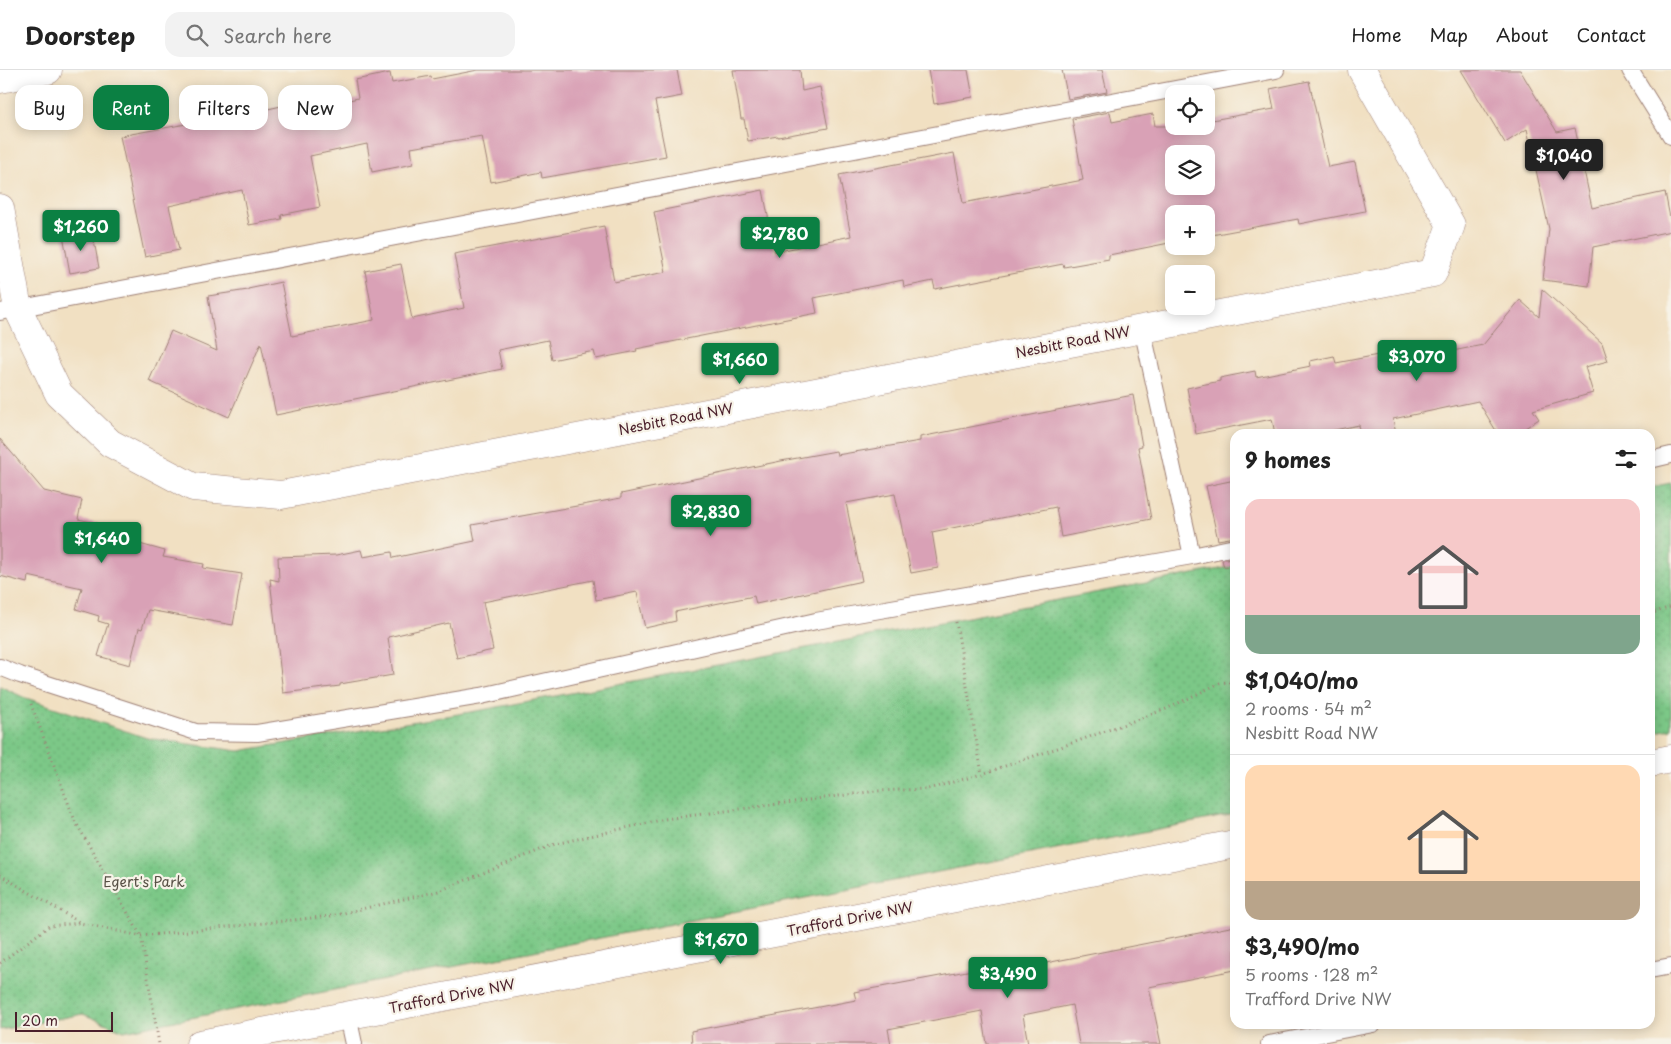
<!DOCTYPE html>
<html lang="en">
<head>
<meta charset="utf-8">
<style>
	body { margin:0; font-family:"Playpen Sans",sans-serif; background:#f2f2f2; color:#222; height:100vh; display:flex; flex-direction:column; font-size:19px; white-space:nowrap }
	* { box-sizing:border-box; margin:0 }
	p { font-size:16px; color:#767676 }
	.icon { flex:none; width:28px; height:28px; fill:none; stroke:currentColor; stroke-width:2; stroke-linecap:round; stroke-linejoin:round }
	.map { position:relative; flex:1; overflow:hidden }
	.details { position:absolute; left:1230px; top:359px; width:425px; height:600px; display:flex; flex-direction:column; background:#fff; border-radius:15px; box-shadow:0 2px 12px #0003 }
	.details>* { flex:none }
	.banner { position:absolute; left:15px; top:15px; width:475px; height:45px; display:flex; gap:10px }
	.controls { position:absolute; left:1165px; top:15px; display:grid; gap:10px }
	.controls a { display:grid; place-items:center; width:50px; height:50px; border-radius:10px; background:#fff; box-shadow:0 2px 12px #0003; font-size:25px }
	.scale { position:absolute; left:15px; bottom:12px; width:98px; box-sizing:border-box; padding-left:5px; border:2px solid #4a1f2b; border-top:0; font-size:14px; line-height:18px; white-space:nowrap; color:#4a1f2b; -webkit-text-stroke:4px #f7f3e8; paint-order:stroke }
	.price { position:absolute; translate:-50% -42px; padding:0 11px; border-radius:5px; background:#0b8043; color:#fff; font-size:16px; line-height:32px; filter:drop-shadow(0 1px 2px #0008) }
	.price::after { content:''; position:absolute; left:50%; top:30px; width:15px; height:11px; margin-left:-8px; background:inherit; clip-path:polygon(0 0,100% 0,50% 100%) }
	.price.active { background:#222; color:#fff }
	ul { padding:0; list-style:none }
	li { display:grid; align-content:center; gap:10px; height:265px; padding:0 15px }
	li+li { border-top:1px solid #e0e0e0 }
	li span { display:grid; place-items:center; height:155px; border-radius:15px; color:#555 }
	li>.icon { margin-inline-start:auto }
	span .icon { width:90px; height:90px; fill:#fffc; stroke-width:1 }
	li b { font-size:21px }
	h2 { display:flex; justify-content:space-between; align-items:center; height:60px; padding:0 15px; font-size:21px }
	.pill { padding:0 18px; border-radius:15px; background:#fff; box-shadow:0 2px 12px #0003; font-size:18px; line-height:45px }
	.pill.active { background:#0b8043; color:#fff }
	header { display:flex; align-items:center; gap:30px; box-sizing:border-box; height:70px; padding:0 25px; background:#fff; border-bottom:1px solid #e0e0e0 }
	header strong { font-size:24px }
	nav { display:flex; gap:28px; margin-inline-start:auto; font-size:18px }
	.search { width:350px; height:45px; background:#f2f2f2; display:flex; align-items:center; gap:12px; box-sizing:border-box; padding:0 18px; border-radius:15px; color:#767676; font-size:19px }
	.map>svg:first-child { display:block }
	.grass { fill:url(#grass-dots); stroke:#627459 }
	.building { fill:#d9a1b6; fill-rule:evenodd }
	.lines { fill:none; stroke-linecap:round; stroke-linejoin:round }
	.lane-casing { stroke:#9e8076; stroke-width:18 }
	.street-casing { stroke:#9e8076; stroke-width:29 }
	.path { stroke:#9e8076; stroke-width:3; stroke-dasharray:1 4; stroke-linecap:butt }
	.lane { stroke:#fff; stroke-width:16 }
	.street { stroke:#fff; stroke-width:28 }
	.labels { text-anchor:middle; stroke-width:4.5; stroke-linejoin:round; paint-order:stroke }
	.street-label { font-size:14px; fill:#4a1f2b; stroke:#f7f3e8 }
	.park-label { font-size:14px; fill:#595247; stroke:#f7f3e8 }
</style>
</head>
<body>
<header>
<strong>Doorstep</strong>
<div class="search"><svg class="icon" aria-label="search" viewBox="0 0 24 24"><circle cx="10" cy="10" r="6"/><path d="M15 15l6 6"/></svg>Search here</div>
<nav><a>Home</a><a>Map</a><a>About</a><a>Contact</a></nav>
</header>
<div class="map">
<svg width="1671" height="974" viewBox="0 0 1671 974">
	<defs>
		<pattern id="grass-dots" width="8" height="8" patternUnits="userSpaceOnUse" patternTransform="scale(1.25)"><rect width="8" height="8" fill="#7bc887"/><path d="M2 2h.1M6 6h.1" fill="none" stroke="#6cab75" stroke-width="1.8" stroke-linecap="round"/></pattern>
	</defs>
	<rect width="100%" height="100%" fill="#f7f3e8"/>
	<filter id="ink" filterUnits="userSpaceOnUse"><feTurbulence type="fractalNoise" baseFrequency=".02" numOctaves="2"/><feDisplacementMap in="SourceGraphic" scale="10" xChannelSelector="R" yChannelSelector="G"/><feConvolveMatrix kernelMatrix="1 2 1 2 8 2 1 2 1" color-interpolation-filters="sRGB"/></filter>
	<filter id="wash" filterUnits="userSpaceOnUse"><feTurbulence type="fractalNoise" baseFrequency=".0096" numOctaves="4" result="noise"/><feDisplacementMap in="SourceGraphic" scale="20" xChannelSelector="R" yChannelSelector="G"/><feGaussianBlur stdDeviation="1.12" result="paint"/><feColorMatrix in="noise" values="0 0 0 0 0 0 0 0 0 0 0 0 0 0 0 0 0 1.4 0 .05"/><feComposite in="paint" operator="in"/></filter>
	<g filter="url(#wash)">
		<rect width="100%" height="100%" fill="#f1e0c2"/>
		<path class="grass" d="M1671,413v246l-21,4v-246z
			M1235,496v248l-1111,217 -41,-17 -83,16v-344l23,11 124,41 92,13 243,-41z"/>
		<g id="blocks">
			<path class="building" d="M478,0h199l5,26 -27,5 11,55 -124,22 -1,-6 -50,10 -9,-46 -71,12 2,16 -41,8 -5,-28 -57,12 10,51 -39,8 1,4 -33,6 -7,-35 -73,16 10,44 -34,7 -25,-121 105,-19 -5,-21 35,-7 4,22 49,-11 2,9 48,-11 -3,-18 35,-7 2,10 39,-7 1,3z
				M733,0h67l2,21 18,-4 8,41 -50,9v-1l-30,5 -4,-22h-3z
				M928,0h40l5,27 -39,7z
				M1062,0h40l5,22 -39,7z
				M1461,0h59l37,62 18,-4 17,80 73,-16 6,31v8l-78,16 -4,39 -46,-6 6,-51 -22,-100 -22,14z
				M1309,11l19,86 27,-5 10,49 -66,13 -1,-5 -92,17v-22h-32v28l-65,13v4l-45,8 -1,-3 -128,25 -2,-8 -29,6 -1,-7 -89,18 3,15 -181,36 1,2 -41,8 -2,-8 -42,9 -4,-20 -50,10 4,19 -226,46 -15,-72 -32,74 -80,-36 22,-50 46,20 -9,-55 40,-6v-1l33,-7 11,54 82,-16 -9,-49 36,-7 11,55 52,-11 -10,-54 150,-28 10,56 52,-10 -12,-60 109,-22 12,62 76,-16 -12,-61 115,-22 9,50 120,-23 -11,-61 38,-7 2,10 41,-8 2,12h51v-5l68,-12 -4,-20zM1174,84h32v32h-32z
				M92,160l7,38 -29,5 -7,-38z
				M1542,219l60,54 6,18 -23,6 8,26 -60,17 6,9 -23,15h-18l-20,-33 -85,18 3,15h-36l-1,-9 -44,9h-40l-3,-15 -76,15 -9,-46 33,-7v-3l35,-7 1,6 55,-11 -1,-5 24,-5 2,7 79,-15 2,10 66,-13 37,-45 19,17z
				M1133,325l9,51 -4,1 13,72 -90,18 -5,-30 -124,25 6,36 -27,5 -16,-79 -49,9 16,78 -106,23 -2,-8 -79,16 1,9 -31,7 -8,-36 -41,8 -3,-20 -110,22 10,48 -36,8 -8,-35 -61,14 5,38 -53,9v2l-57,7 -13,-114 9,2 -1,-24 58,-2 25,-5 2,7 29,-5 1,6 82,-17 -3,-16 149,-27v-4l160,-33 55,-10 1,4 83,-14v-4z
				M0,369l44,52 38,9 -4,19 50,11 -3,10 40,11 -2,6 41,7 -1,4 39,6 -9,51 -85,-15 -6,19 -3,-1 -9,37 -32,-9 10,-32 -10,-3 1,-5 -23,-7 6,-21 -54,-12 -1,7 -27,-7z
				M1235,410v57l-17,3 -12,-54z
				M1235,487v9l-11,1 -2,-7z
				M1235,856v44l-86,17 12,57h-82l-7,-39 -49,10 5,29h-41l-5,-33 -94,18 3,15h-199l-1,-13 165,-31 -2,-8 145,-27 1,7z"/>
		</g>
	</g>
	<g filter="url(#ink)">
		<use href="#blocks" fill-opacity="0" stroke="#9e8076" stroke-width="1"/>
		<g class="lines">
			<g class="lane-casing">
				<path id="lane" d="M1630,0l41,66
					M0,242l1276,-242
					M1142,258l50,228
					M1650,390l21,-5
					M0,597l20,8 176,57 61,1 224,-37 335,-75 376,-65 43,-9
					M1650,900l21,-4
					M348,946l6,28
					M1269,974l104,-20"/>
			</g>
			<g class="street-casing">
				<path id="street" d="M0,9l48,-9
					M0,138l18,101 41,85 51,49 83,44 88,8 1152,-222 18,-48 -89,-155
					M1650,693l21,-4
					M200,974l1035,-200"/>
			</g>
			<path class="path" d="M1650,544l21,-7
				M956,552l26,152
				M31,634l44,117 66,115 18,108
				M0,805l79,47
				M0,893l49,-37 31,-3 61,13 190,-20 108,-25 116,-47 110,-25 211,-28 52,-2 54,-15 96,-33 88,-32 54,-26 15,-2"/>
			<use href="#lane" class="lane"/>
			<use href="#street" class="street"/>
		</g>
	</g>
	<g class="labels">
		<g class="street-label">
			<text transform="translate(1073 272) rotate(-11)" y="5">Nesbitt Road NW</text>
			<text transform="translate(676 349) rotate(-11)" y="5">Nesbitt Road NW</text>
			<text transform="translate(850 849) rotate(-11)" y="5">Trafford Drive NW</text>
			<text transform="translate(452 926) rotate(-11)" y="5">Trafford Drive NW</text>
		</g>
		<g class="park-label">
			<text x="144" y="817">Egert's Park</text>
		</g>
	</g>
</svg>
<div class="controls">
<a><svg class="icon" aria-label="locate" viewBox="0 0 24 24"><circle cx="12" cy="12" r="6"/><path d="M12 2v4M12 18v4M2 12h4M18 12h4"/></svg></a>
<a><svg class="icon" aria-label="layers" viewBox="0 0 24 24"><path d="M12 4l9 5-9 5-9-5zM3 14l9 5 9-5"/></svg></a>
<a>+</a>
<a>−</a>
</div>
<div class="scale">20 m</div>
<b class="price active" style="left:1564px;top:111px">$1,040</b>
<b class="price" style="left:81px;top:182px">$1,260</b>
<b class="price" style="left:780px;top:189px">$2,780</b>
<b class="price" style="left:1417px;top:312px">$3,070</b>
<b class="price" style="left:740px;top:315px">$1,660</b>
<b class="price" style="left:711px;top:467px">$2,830</b>
<b class="price" style="left:102px;top:494px">$1,640</b>
<b class="price" style="left:721px;top:895px">$1,670</b>
<b class="price" style="left:1008px;top:929px">$3,490</b>
<div class="banner">
<a class="pill">Buy</a>
<a class="pill active">Rent</a>
<a class="pill">Filters</a>
<a class="pill">New</a>
</div>
<section class="details">
<h2>9 homes<svg class="icon" aria-label="filters" viewBox="0 0 24 24"><path d="M4 7h16M4 17h16"/><circle cx="9" cy="7" r="2"/><circle cx="15" cy="17" r="2"/></svg></h2>
<ul>
<li><span style="background:linear-gradient(#f6c9c9 75%,#7fa58c 0)"><svg class="icon" aria-label="home" viewBox="0 0 24 24"><path d="M3 11l9-7 9 7M6 9v11h12V9"/></svg></span><div><b>$1,040/mo</b><p>2 rooms · 54 m²</p><p>Nesbitt Road NW</p></div></li>
<li><span style="background:linear-gradient(#ffd9b3 75%,#b9a48a 0)"><svg class="icon" aria-label="home" viewBox="0 0 24 24"><path d="M3 11l9-7 9 7M6 9v11h12V9"/></svg></span><div><b>$3,490/mo</b><p>5 rooms · 128 m²</p><p>Trafford Drive NW</p></div></li>
</ul>
</section>
</div>
</body>
</html>
